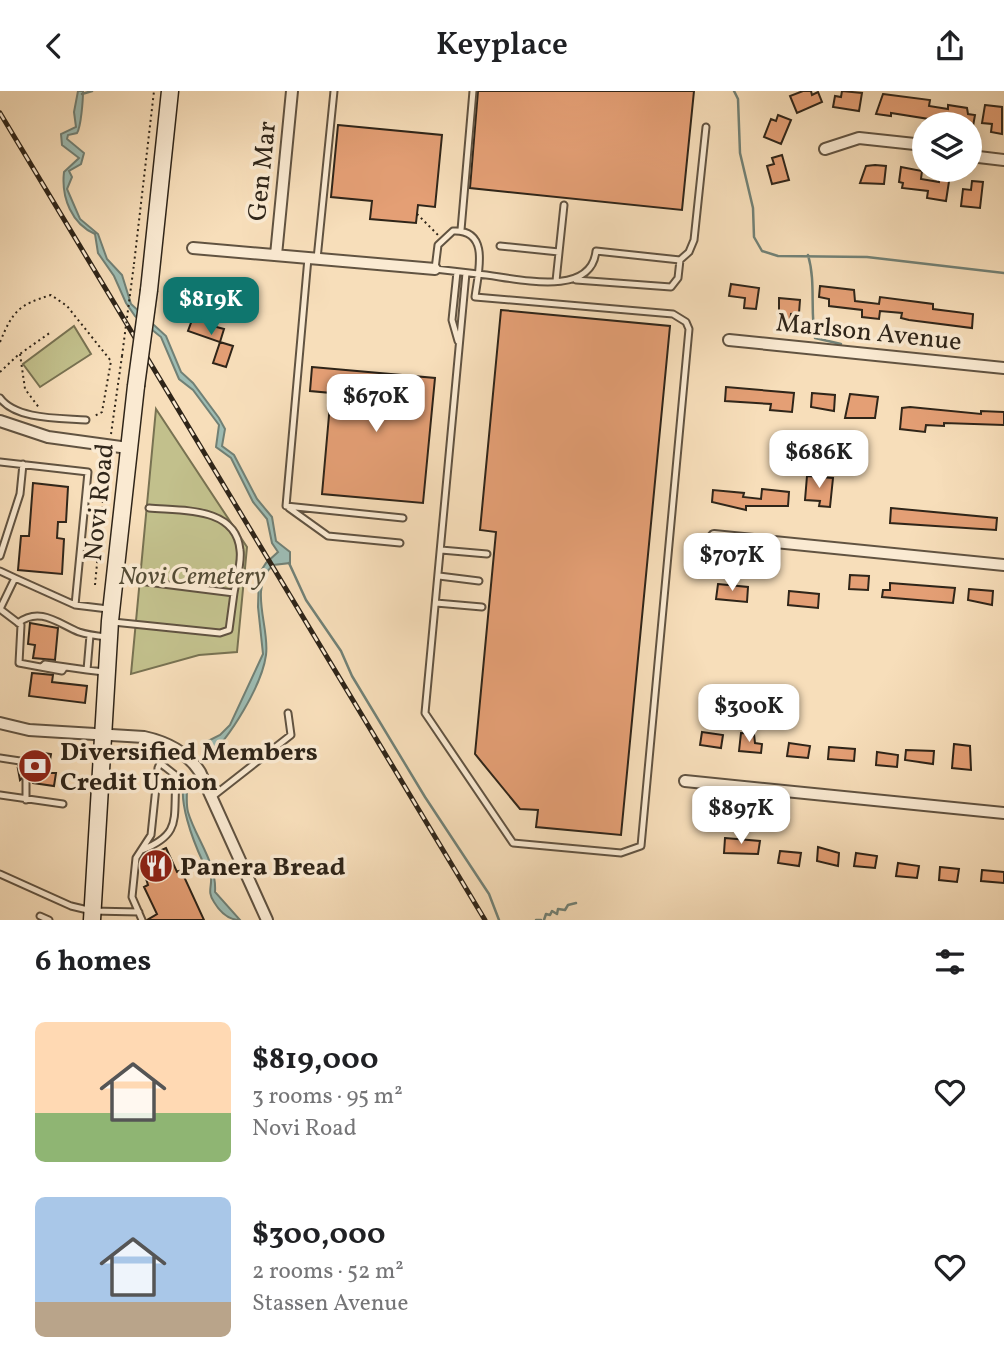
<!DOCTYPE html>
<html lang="en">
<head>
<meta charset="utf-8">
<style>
	body { margin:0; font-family:Vollkorn,serif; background:#f6f6f6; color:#202124; height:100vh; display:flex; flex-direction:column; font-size:26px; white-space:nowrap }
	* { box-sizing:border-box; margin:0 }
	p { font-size:23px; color:#757577 }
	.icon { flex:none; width:38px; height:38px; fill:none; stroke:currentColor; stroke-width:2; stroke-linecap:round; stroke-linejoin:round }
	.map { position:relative; height:829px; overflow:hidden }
	.drawer { display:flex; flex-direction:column; background:#fff; flex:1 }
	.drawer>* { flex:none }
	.buttons { position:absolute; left:912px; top:21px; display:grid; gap:14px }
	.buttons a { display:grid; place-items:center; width:70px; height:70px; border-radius:50%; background:#fff; box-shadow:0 4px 18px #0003; font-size:35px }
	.price { position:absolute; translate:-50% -60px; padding:0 16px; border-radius:14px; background:#fff; color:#222; font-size:23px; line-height:46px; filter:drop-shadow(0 2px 4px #0008) }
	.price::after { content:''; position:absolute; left:50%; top:42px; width:21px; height:16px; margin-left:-10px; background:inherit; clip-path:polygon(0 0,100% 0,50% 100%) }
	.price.current { background:#0f766e; color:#fff }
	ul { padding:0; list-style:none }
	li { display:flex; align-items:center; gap:21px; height:175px; padding:0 35px }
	li span { display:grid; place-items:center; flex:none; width:196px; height:140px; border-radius:10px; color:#555 }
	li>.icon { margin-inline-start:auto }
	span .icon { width:84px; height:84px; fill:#fffc; stroke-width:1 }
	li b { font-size:30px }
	h2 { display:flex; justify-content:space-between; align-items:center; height:84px; padding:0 35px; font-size:30px }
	header { display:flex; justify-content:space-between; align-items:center; height:91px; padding:0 35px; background:#fff; font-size:32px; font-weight:600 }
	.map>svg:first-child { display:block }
	.green { fill:#c2c08c; stroke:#787252; stroke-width:2 }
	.water { fill:#9dbcb3; stroke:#718075; stroke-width:2 }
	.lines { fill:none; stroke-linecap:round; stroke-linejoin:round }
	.stream { stroke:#718075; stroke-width:2.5 }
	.building { fill:#e49f75; stroke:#2f2519; stroke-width:2 }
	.service-casing { stroke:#615341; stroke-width:9 }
	.minor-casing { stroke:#615341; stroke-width:14 }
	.secondary-casing { stroke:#2f2519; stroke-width:19 }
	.path { stroke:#2f2519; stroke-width:2; stroke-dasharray:2 3.5; stroke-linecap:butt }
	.service { stroke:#faead2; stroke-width:5 }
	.minor { stroke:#faead2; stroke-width:10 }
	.secondary { stroke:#faead2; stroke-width:16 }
	.rail-casing { stroke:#2f2519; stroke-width:5 }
	.rail { stroke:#faead2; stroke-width:2.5; stroke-dasharray:8; stroke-linecap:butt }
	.secondary-bridge-casing { stroke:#2f2519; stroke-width:19; stroke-linecap:butt }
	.path-bridge { stroke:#2f2519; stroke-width:2; stroke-dasharray:2 3.5; stroke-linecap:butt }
	.secondary-bridge { stroke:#faead2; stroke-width:16 }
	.labels { text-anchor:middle; stroke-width:7; stroke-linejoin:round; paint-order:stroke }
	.street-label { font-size:26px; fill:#2f2519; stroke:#faead2 }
	.park-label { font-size:26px; font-style:italic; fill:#544c36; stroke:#faead2 }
	.poi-label { font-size:26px; font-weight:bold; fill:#2f2519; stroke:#faead2; text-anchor:start }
</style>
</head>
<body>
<header><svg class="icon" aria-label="back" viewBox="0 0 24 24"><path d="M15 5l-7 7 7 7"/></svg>Keyplace<svg class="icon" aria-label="share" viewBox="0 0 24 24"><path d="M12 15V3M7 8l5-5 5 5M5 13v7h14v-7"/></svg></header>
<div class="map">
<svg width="1004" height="829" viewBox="0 0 1004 829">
	<rect width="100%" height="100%" fill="#f7deba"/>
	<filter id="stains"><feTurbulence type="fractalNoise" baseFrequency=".00286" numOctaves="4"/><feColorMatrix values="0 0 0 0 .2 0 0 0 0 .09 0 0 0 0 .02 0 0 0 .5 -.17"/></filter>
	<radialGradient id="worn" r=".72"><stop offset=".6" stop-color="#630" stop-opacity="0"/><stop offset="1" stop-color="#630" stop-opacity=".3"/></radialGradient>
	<path class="green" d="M74,235l17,28 -51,33 -17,-23z
		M156,318l91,138 -10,105 -38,3 -68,19z"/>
	<path class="water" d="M78,0h5c0,9 -2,36 -6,42l-9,2 -1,4 17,14 -3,11 -12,7 3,6 -5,12 13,30 18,15 9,25 15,16 9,29 35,32 15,36 12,11 26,35 6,11 -3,17 12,9 23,44 15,18 4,24 14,11v11l-17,2c-25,23 -3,62 -7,90 -4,30 -36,83 -59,103l-5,-3 4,-13 14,-7 10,-10 33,-71 -5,-47 1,-33 7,-11 12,-11 -6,-9 -5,-24 -14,-17 -22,-44 -15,-11 3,-22 -26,-35 -14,-11 -18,-42 -26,-21 -9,-13 -12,-27 -16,-23 -3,-19c-23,-10 -34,-36 -31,-62l15,-14 -17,-13 -1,-11 15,-7 -2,-15z
		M185,688c4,8 0,22 3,33 8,27 29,51 27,80l25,28c-11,0 -20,-8 -26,-18 -7,-10 -2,-15 -3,-25 -1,-6 -5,-10 -8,-15 -10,-21 -26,-63 -18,-83z"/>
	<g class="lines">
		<path class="stream" d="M734,0l4,8 2,54 13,55 1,29 8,14 16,5 89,1 137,16
			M82,3l10,-3
			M808,164c8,27 2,55 7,83l26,6
			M289,472l17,37 35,51 11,25 73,121 64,97 10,26
			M536,829h5
			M544,829l2,-6 4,1 2,-4 5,3 1,-5 7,1 3,-5 8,-2"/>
	</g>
	<path class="building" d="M478,0h216l-12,119 -212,-22z
		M803,0h8l1,4 6,-3 4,10 -25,11 -7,-17z
		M842,0l20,2 -3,18 -26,-4 2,-11 6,1z
		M883,3l47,6 -1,6 19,3v-4l19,3 1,6 7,1 -2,11 -82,-13v3l-15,-2z
		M985,14l17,2v27l-11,-2 1,-8 -10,-1z
		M778,24l13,5 -10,24 -17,-7 7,-18 5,2z
		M338,34l104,10 -7,72 -17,-2 -2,18 -46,-4 2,-18 -41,-4z
		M782,64l7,25 -17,4 -5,-18 7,-2 -2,-6z
		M875,74l11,1 -2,18 -24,-1 6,-17z
		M901,76l21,4 -1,8 18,3 1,-8 10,1 -4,26 -19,-3 1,-7 -26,-3 1,-5 -4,-1z
		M972,90l11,1 -3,26 -19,-2 2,-17 8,1z
		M731,193l28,4 -3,21 -12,-1 1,-10 -16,-2z
		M820,195l34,4 1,11 24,3 1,-7 53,7v5l40,5 -1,14 -63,-8 -8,-2 1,-5 -22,-2 -1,8 -17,-2v-7l-33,-4v-7l-10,-2z
		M779,207l21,2 -1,13 -8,1 -1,8 -11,-1z
		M501,219l169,16 -49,509 -85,-8 2,-17 -18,-1 -45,-55 21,-222 -16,-2z
		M195,221l16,7 -2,6 15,4 -4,13 13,4 -7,21 -13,-4 7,-21 -32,-11z
		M312,276l123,11 -12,125 -101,-9 9,-101 -21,-2z
		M726,296l68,6 -2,19 -22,-2 1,-6 -46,-3z
		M812,302l23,2 -1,16 -23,-4z
		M850,303l28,3 -3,21h-30z
		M910,316l71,7v-3l23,1v13l-60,-2v3l-18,-1 -1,7 -25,-3 2,-21z
		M807,385l26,2 -3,29 -11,-1 1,-5 -15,-1z
		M33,392l35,4 -2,35h-8l-1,16 7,1 -2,35 -44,-4 3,-34h8z
		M762,398l27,3 -1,14h-42v4l-34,-8 1,-12 31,3 -1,4 18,2z
		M891,417l106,10 -1,12 -106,-7z
		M850,484l19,1 -1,14 -19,-1z
		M890,492l65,5 -2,15 -71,-6 1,-7h7z
		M718,493l30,3 -1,15 -31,-3z
		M969,498l24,2 -1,14 -24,-5z
		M789,500l30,3 -1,14 -30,-3z
		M30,532l28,5 -3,32 -22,-2 2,-13 -7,-1z
		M32,582l21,2 -1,7 35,4 -2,17 -56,-7z
		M702,641l21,3 -2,13 -21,-3z
		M741,642l13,1 1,9 7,1 -1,9 -22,-2z
		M789,652l21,3 -2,12 -21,-2z
		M954,653l16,2 1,24 -19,-2z
		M829,656l26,2 -1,12 -26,-2z
		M906,659l28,1 -1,13 -28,-4z
		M37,661l14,2 -3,19h8l-2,13 -21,-3 -6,-9 -7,6 -2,-11 6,4 4,-6 8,-1z
		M877,661l21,3 -1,12 -21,-2z
		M725,747l35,3 -2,13 -34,-1z
		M818,756l21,6 -1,13 -21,-5z
		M166,757l11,24 4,-2 23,50h-57l10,-6 -13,-27 4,-2 -7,-22 2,-5z
		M780,760l21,2 -2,13 -21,-3z
		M856,762l21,3 -2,12 -21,-2z
		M898,772l21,3 -2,12 -21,-2z
		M940,776l19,2 -2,13 -18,-2z
		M982,779l22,2v11l-23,-2z"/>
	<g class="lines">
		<g class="service-casing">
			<path id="service" d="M461,139l12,-139
				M500,155l59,6
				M308,167l-22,248 117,12
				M317,168l17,-168
				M680,169l9,-8 5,-12 12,-113
				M457,181l-5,48 6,21
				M466,182l-41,440 88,130 108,10 20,-7 48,-517 -3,-7 -13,-8 -198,-17c3,-24 16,-68 -22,-66l-15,14 -3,24 43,5c34,3 113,26 118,-23l84,9 -2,18 -7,9 -95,-7
				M556,190l8,-76
				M0,307c16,22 61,20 86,22
				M0,371l88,10 -13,133
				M149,417c31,3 87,-2 91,42 2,13 -4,30 -6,43
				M289,417l39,28 72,7
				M441,459l46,4
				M0,465l20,-62 3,-30
				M0,480l15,7
				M439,485l40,5
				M436,512l46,4
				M0,518l15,-31 60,27 33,4
				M0,518l21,16 -2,38 43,8 2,-3
				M113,531l107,11 9,-3 5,-37 -119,-15
				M18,532c22,-17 41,1 61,9 9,3 18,4 27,5
				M90,544l-3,35 17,2
				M42,576l3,-3 42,6
				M0,667l20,3 3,7
				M26,688v21
				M0,704l63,9
				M212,706l79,-62 -3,-22
				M142,759c40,-16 31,-31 34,-69l-2,-7 -14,-11
				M0,783l71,32 21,5 47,1
				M40,825l9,4
				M142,829l-10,-23 4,-39 15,-23 7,-67 10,-24"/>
		</g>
		<g class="minor-casing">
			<path id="minor" d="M825,58l34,-11 65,7
				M970,65l34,4
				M193,157l242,21
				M276,164l16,-164
				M729,249l275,28
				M0,330l48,16 80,11
				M714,445l290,29
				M0,632l29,7 115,7c23,5 43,15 56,35l67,148
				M685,690l319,32"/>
		</g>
		<g class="secondary-casing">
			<path id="secondary" d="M149,199l21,-199
				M92,829l18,-299 26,-235"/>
		</g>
		<path class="path" d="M417,123l22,22
			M134,173l20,-173
			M0,251c13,-31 18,-37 51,-47l16,11 44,55 -9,51 -9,5
			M20,263l5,35 15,20
			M0,281l17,-16 34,-24
			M111,343l11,-78
			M95,494l12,-128"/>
		<use href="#service" class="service"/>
		<use href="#minor" class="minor"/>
		<use href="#secondary" class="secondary"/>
		<g class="rail-casing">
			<path id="rail" d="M0,22l485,807"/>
		</g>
		<use href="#rail" class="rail"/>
		<g class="secondary-bridge-casing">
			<path id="secondary-bridge" d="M136,295l13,-96"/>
		</g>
		<path class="path-bridge" d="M122,265l12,-92"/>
		<use href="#secondary-bridge" class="secondary-bridge"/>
	</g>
	<defs>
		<g id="bank-disc" transform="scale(1.75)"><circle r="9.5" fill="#8f2418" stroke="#faead2"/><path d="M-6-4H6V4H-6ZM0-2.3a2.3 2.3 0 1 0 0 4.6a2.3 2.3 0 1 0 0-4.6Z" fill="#fff"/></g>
		<g id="restaurant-disc" transform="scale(1.75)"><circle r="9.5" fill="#8f2418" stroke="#faead2"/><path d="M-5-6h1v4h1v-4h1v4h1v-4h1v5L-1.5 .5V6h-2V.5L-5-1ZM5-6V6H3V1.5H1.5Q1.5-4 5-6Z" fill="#fff"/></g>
	</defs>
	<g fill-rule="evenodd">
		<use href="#bank-disc" x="35" y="675"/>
		<use href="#restaurant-disc" x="156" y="775"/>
	</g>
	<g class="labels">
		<g class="street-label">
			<text transform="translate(261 80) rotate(-84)" y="9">Gen Mar</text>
			<text transform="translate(869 240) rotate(6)" y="9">Marlson Avenue</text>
			<text transform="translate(98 411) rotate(-84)" y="9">Novi Road</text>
		</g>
		<g class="park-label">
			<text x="192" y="493">Novi Cemetery</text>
		</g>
		<g class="poi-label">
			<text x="60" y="669">Diversified Members<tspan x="60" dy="30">Credit Union</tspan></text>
			<text x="180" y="784">Panera Bread</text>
		</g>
	</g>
	<rect width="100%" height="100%" filter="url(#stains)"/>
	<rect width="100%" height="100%" fill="url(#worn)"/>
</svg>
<div class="buttons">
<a><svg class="icon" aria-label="layers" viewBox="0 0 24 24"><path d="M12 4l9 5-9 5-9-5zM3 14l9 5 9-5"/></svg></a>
</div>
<b class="price current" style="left:211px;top:246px">$819K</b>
<b class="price" style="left:376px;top:343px">$670K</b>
<b class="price" style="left:819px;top:399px">$686K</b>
<b class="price" style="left:732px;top:502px">$707K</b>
<b class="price" style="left:749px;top:653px">$300K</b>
<b class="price" style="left:741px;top:755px">$897K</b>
</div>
<section class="drawer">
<h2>6 homes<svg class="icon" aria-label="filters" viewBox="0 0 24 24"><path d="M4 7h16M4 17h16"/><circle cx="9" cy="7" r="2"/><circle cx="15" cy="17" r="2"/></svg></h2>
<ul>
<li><span style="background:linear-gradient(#ffd9b3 65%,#8fb573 0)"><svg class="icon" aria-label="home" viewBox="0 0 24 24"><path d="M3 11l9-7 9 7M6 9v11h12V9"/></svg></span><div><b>$819,000</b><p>3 rooms · 95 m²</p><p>Novi Road</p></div><svg class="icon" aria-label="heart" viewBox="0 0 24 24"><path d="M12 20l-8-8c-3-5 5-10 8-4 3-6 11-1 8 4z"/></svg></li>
<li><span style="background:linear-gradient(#a9c7e8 75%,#b9a48a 0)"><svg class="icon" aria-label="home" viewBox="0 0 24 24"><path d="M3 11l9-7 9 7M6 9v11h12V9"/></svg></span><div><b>$300,000</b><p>2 rooms · 52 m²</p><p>Stassen Avenue</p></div><svg class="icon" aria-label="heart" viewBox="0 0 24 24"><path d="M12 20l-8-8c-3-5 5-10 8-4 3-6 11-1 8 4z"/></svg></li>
</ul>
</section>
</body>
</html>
